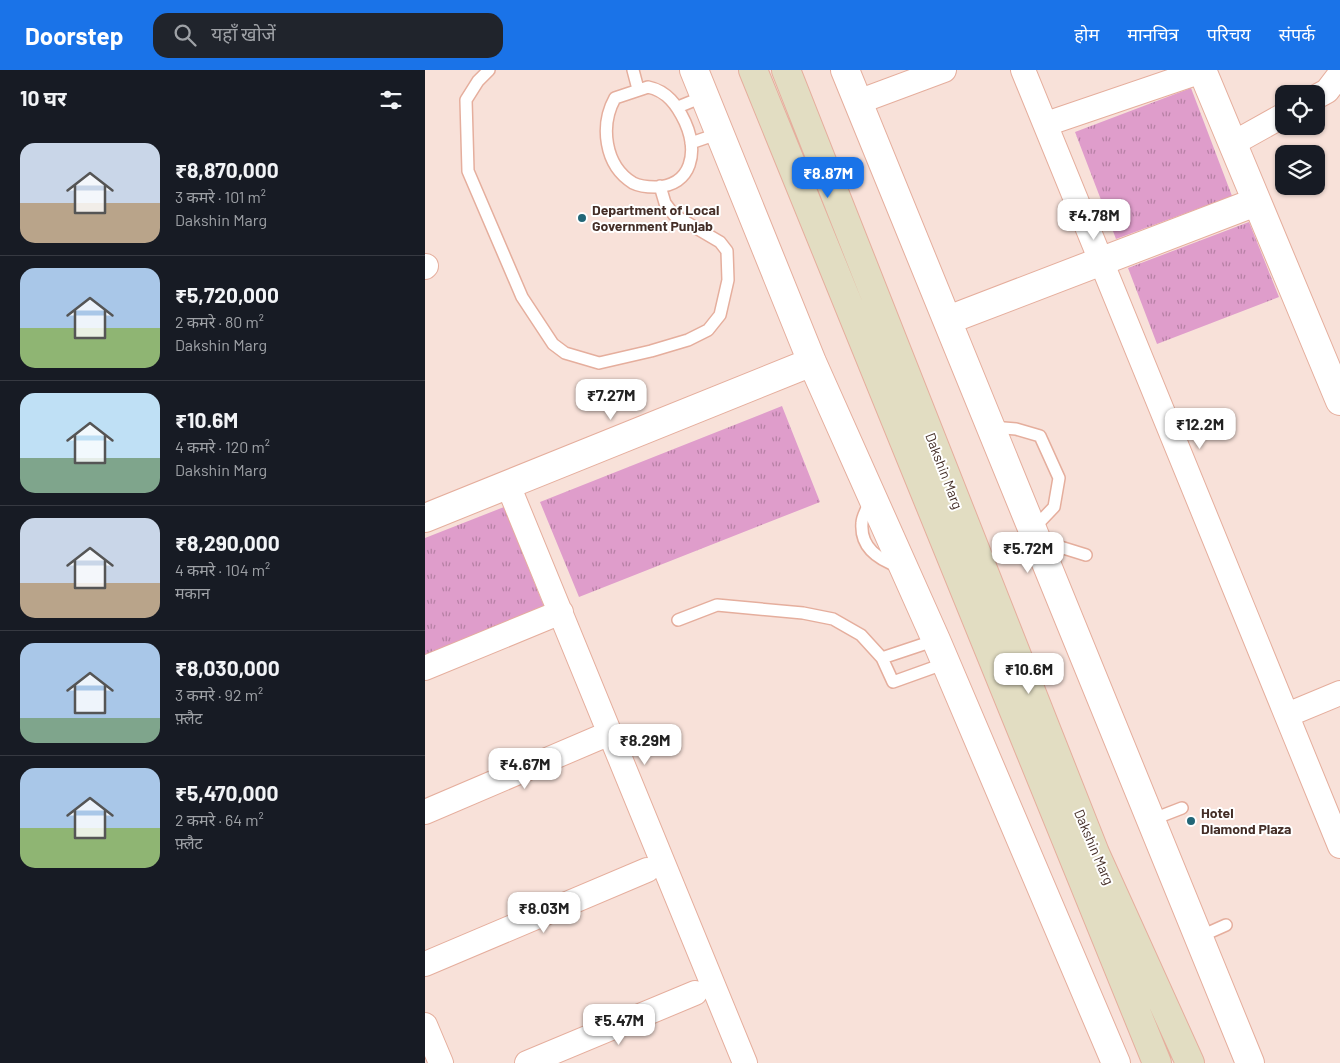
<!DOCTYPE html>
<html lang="hi">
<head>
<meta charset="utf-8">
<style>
	body { margin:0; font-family:Barlow,"Noto Sans Devanagari",sans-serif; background:#20242c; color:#f1f3f6; height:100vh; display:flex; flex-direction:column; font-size:19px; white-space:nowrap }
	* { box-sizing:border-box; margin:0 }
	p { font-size:16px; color:#9ea1a6 }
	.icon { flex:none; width:28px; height:28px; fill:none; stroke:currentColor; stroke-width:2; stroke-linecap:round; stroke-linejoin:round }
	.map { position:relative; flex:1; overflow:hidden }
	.panel { display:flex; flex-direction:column; background:#171b24; width:425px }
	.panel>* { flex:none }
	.buttons { position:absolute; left:850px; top:15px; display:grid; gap:10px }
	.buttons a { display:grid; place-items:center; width:50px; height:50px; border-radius:10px; background:#171b24; box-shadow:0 1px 4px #0004; font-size:25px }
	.price { position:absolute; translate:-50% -42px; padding:0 11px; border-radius:10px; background:#fff; color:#222; font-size:16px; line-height:32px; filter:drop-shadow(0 1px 2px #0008) }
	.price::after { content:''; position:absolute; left:50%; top:30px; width:15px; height:11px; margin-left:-8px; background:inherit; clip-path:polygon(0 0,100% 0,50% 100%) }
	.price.on { background:#1a73e8; color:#fff }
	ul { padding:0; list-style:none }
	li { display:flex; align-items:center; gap:15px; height:125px; padding:0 20px }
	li+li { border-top:1px solid #363941 }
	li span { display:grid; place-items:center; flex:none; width:140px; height:100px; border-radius:15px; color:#555 }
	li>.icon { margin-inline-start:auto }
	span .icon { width:60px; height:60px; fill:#fffc; stroke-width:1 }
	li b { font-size:21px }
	h2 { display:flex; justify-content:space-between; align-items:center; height:60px; padding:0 20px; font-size:21px }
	header { display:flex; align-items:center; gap:30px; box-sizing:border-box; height:70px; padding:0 25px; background:#1a73e8; color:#fff }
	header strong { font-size:24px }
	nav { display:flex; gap:28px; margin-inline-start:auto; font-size:18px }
	.search { width:350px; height:45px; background:#20242c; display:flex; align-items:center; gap:12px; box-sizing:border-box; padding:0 18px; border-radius:15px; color:#9ea1a6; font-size:19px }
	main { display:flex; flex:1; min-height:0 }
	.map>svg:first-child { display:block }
	.park { fill:url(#park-tufts) }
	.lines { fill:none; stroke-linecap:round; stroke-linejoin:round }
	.service-casing { stroke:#e5ae9d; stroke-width:14 }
	.minor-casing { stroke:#e5ae9d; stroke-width:26 }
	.tertiary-casing { stroke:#e5ae9d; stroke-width:30 }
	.secondary-casing { stroke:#e5ae9d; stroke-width:30 }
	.service { stroke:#fff; stroke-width:11 }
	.minor { stroke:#fff; stroke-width:24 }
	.tertiary { stroke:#fff; stroke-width:28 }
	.secondary { stroke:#e2ddc2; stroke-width:28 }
	.poi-dot { fill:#267; stroke:#fff; stroke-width:2 }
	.labels { text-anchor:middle; stroke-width:4; stroke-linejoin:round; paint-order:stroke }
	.poi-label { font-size:14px; font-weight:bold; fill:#442e27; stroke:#fff; text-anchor:start }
	.street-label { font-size:14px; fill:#442e27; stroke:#fff }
</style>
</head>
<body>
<header>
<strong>Doorstep</strong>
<div class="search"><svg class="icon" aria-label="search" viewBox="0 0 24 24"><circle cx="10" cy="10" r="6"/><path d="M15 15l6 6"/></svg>यहाँ खोजें</div>
<nav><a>होम</a><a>मानचित्र</a><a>परिचय</a><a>संपर्क</a></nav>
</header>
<main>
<section class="panel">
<h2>10 घर<svg class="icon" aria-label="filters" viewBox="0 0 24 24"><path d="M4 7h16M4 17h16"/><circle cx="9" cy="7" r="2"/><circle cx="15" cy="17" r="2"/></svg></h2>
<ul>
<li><span style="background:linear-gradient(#c9d6e8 60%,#b9a48a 0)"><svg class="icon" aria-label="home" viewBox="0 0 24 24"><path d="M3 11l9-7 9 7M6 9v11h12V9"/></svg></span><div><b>₹8,870,000</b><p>3 कमरे · 101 m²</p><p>Dakshin Marg</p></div></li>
<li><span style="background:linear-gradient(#a9c7e8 60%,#8fb573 0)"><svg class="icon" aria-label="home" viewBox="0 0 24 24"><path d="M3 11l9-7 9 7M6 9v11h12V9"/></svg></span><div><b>₹5,720,000</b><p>2 कमरे · 80 m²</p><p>Dakshin Marg</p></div></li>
<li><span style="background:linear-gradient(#bfe0f5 65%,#7fa58c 0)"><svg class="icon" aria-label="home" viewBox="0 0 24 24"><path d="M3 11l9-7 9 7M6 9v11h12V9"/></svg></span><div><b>₹10.6M</b><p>4 कमरे · 120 m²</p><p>Dakshin Marg</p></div></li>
<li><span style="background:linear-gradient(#c9d6e8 65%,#b9a48a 0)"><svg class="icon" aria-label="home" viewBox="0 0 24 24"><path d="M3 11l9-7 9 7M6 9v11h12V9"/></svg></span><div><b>₹8,290,000</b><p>4 कमरे · 104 m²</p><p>मकान</p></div></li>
<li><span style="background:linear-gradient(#a9c7e8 75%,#7fa58c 0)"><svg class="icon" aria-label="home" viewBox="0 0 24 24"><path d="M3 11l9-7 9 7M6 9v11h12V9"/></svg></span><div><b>₹8,030,000</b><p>3 कमरे · 92 m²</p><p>फ़्लैट</p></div></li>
<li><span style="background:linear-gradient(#a9c7e8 60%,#8fb573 0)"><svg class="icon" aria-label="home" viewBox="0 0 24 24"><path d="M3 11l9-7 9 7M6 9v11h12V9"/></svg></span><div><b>₹5,470,000</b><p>2 कमरे · 64 m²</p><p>फ़्लैट</p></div></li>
</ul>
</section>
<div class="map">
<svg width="915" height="993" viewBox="0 0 915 993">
	<defs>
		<pattern id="park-tufts" width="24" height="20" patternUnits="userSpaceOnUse" patternTransform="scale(1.25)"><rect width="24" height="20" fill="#df9dcb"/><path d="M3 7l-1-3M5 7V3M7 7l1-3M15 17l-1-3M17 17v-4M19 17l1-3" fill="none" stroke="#b680a5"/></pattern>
	</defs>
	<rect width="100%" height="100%" fill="#f8e1d9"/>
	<path class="park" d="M766,18l41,108 -116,43 -41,-107z
		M824,152l30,75 -122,47 -29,-76z
		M357,336l38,96 -241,95 -39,-95z
		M79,437l41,102 -120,48v-119z"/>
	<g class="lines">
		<g class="service-casing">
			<path id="service" d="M64,0l-11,11 -12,19 2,71 54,126 31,47 12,9 34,10 52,-12 37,-11 20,-10 12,-15 8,-35 -1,-29 -7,-9 -46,-27 -9,-12 -5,-17
				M208,0l5,19
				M223,17c19,4 29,18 37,35 13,29 8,64 -30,65 -7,0 -16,-1 -22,-4 -29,-18 -33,-58 -18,-85z
				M253,37l27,-11
				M266,73l29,-10
				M567,357l24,2 24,7 19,42 -5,29 -20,21
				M446,430c-3,7 -9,16 -9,23 -2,25 17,37 38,44
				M616,471l45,14
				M253,550l39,-15 86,8 30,6 28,16 21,23 54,-18
				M457,588l11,24 53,-19
				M726,750l31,-12
				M774,867l27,-12"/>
		</g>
		<g class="minor-casing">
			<path id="minor" d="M598,0l317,776
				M891,27l11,-6 13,-17
				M433,32l86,-32
				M621,54l156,-53
				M807,74l52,-29
				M0,197l1,-1
				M83,415l237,578
				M0,598l136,-56
				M862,645l53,-22
				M0,742l185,-79
				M0,894l222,-94
				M0,955l16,38
				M102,993l168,-70"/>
		</g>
		<g class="tertiary-casing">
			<path id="tertiary" d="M269,0l118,292 124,278 180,423
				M420,0l405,993
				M777,0l138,331
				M523,250l308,-118
				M0,448l387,-156"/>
		</g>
		<g class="secondary-casing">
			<path id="secondary" d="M328,0l404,993
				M361,0l309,783 95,210"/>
		</g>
		<use href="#service" class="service"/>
		<use href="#minor" class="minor"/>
		<use href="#tertiary" class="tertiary"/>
		<use href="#secondary" class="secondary"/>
	</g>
	<g class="poi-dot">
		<circle cx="157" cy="148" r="5"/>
		<circle cx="766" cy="751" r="5"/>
	</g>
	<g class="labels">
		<g class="poi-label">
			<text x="167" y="145">Department of Local<tspan x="167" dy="16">Government Punjab</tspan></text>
			<text x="776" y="748">Hotel<tspan x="776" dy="16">Diamond Plaza</tspan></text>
		</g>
		<g class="street-label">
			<text transform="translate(519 401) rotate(69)" y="5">Dakshin Marg</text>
			<text transform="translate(669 777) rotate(67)" y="5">Dakshin Marg</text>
		</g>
	</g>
</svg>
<div class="buttons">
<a><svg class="icon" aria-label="locate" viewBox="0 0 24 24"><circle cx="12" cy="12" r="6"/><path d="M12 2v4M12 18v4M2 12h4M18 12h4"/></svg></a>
<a><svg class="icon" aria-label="layers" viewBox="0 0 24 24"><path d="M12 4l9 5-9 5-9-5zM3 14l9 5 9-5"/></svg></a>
</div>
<b class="price on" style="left:403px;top:129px">₹8.87M</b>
<b class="price" style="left:669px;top:171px">₹4.78M</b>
<b class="price" style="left:186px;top:351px">₹7.27M</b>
<b class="price" style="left:775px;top:380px">₹12.2M</b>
<b class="price" style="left:603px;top:504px">₹5.72M</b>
<b class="price" style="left:604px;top:625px">₹10.6M</b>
<b class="price" style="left:220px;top:696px">₹8.29M</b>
<b class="price" style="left:100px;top:720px">₹4.67M</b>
<b class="price" style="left:119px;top:864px">₹8.03M</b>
<b class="price" style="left:194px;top:976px">₹5.47M</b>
</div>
</main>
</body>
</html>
